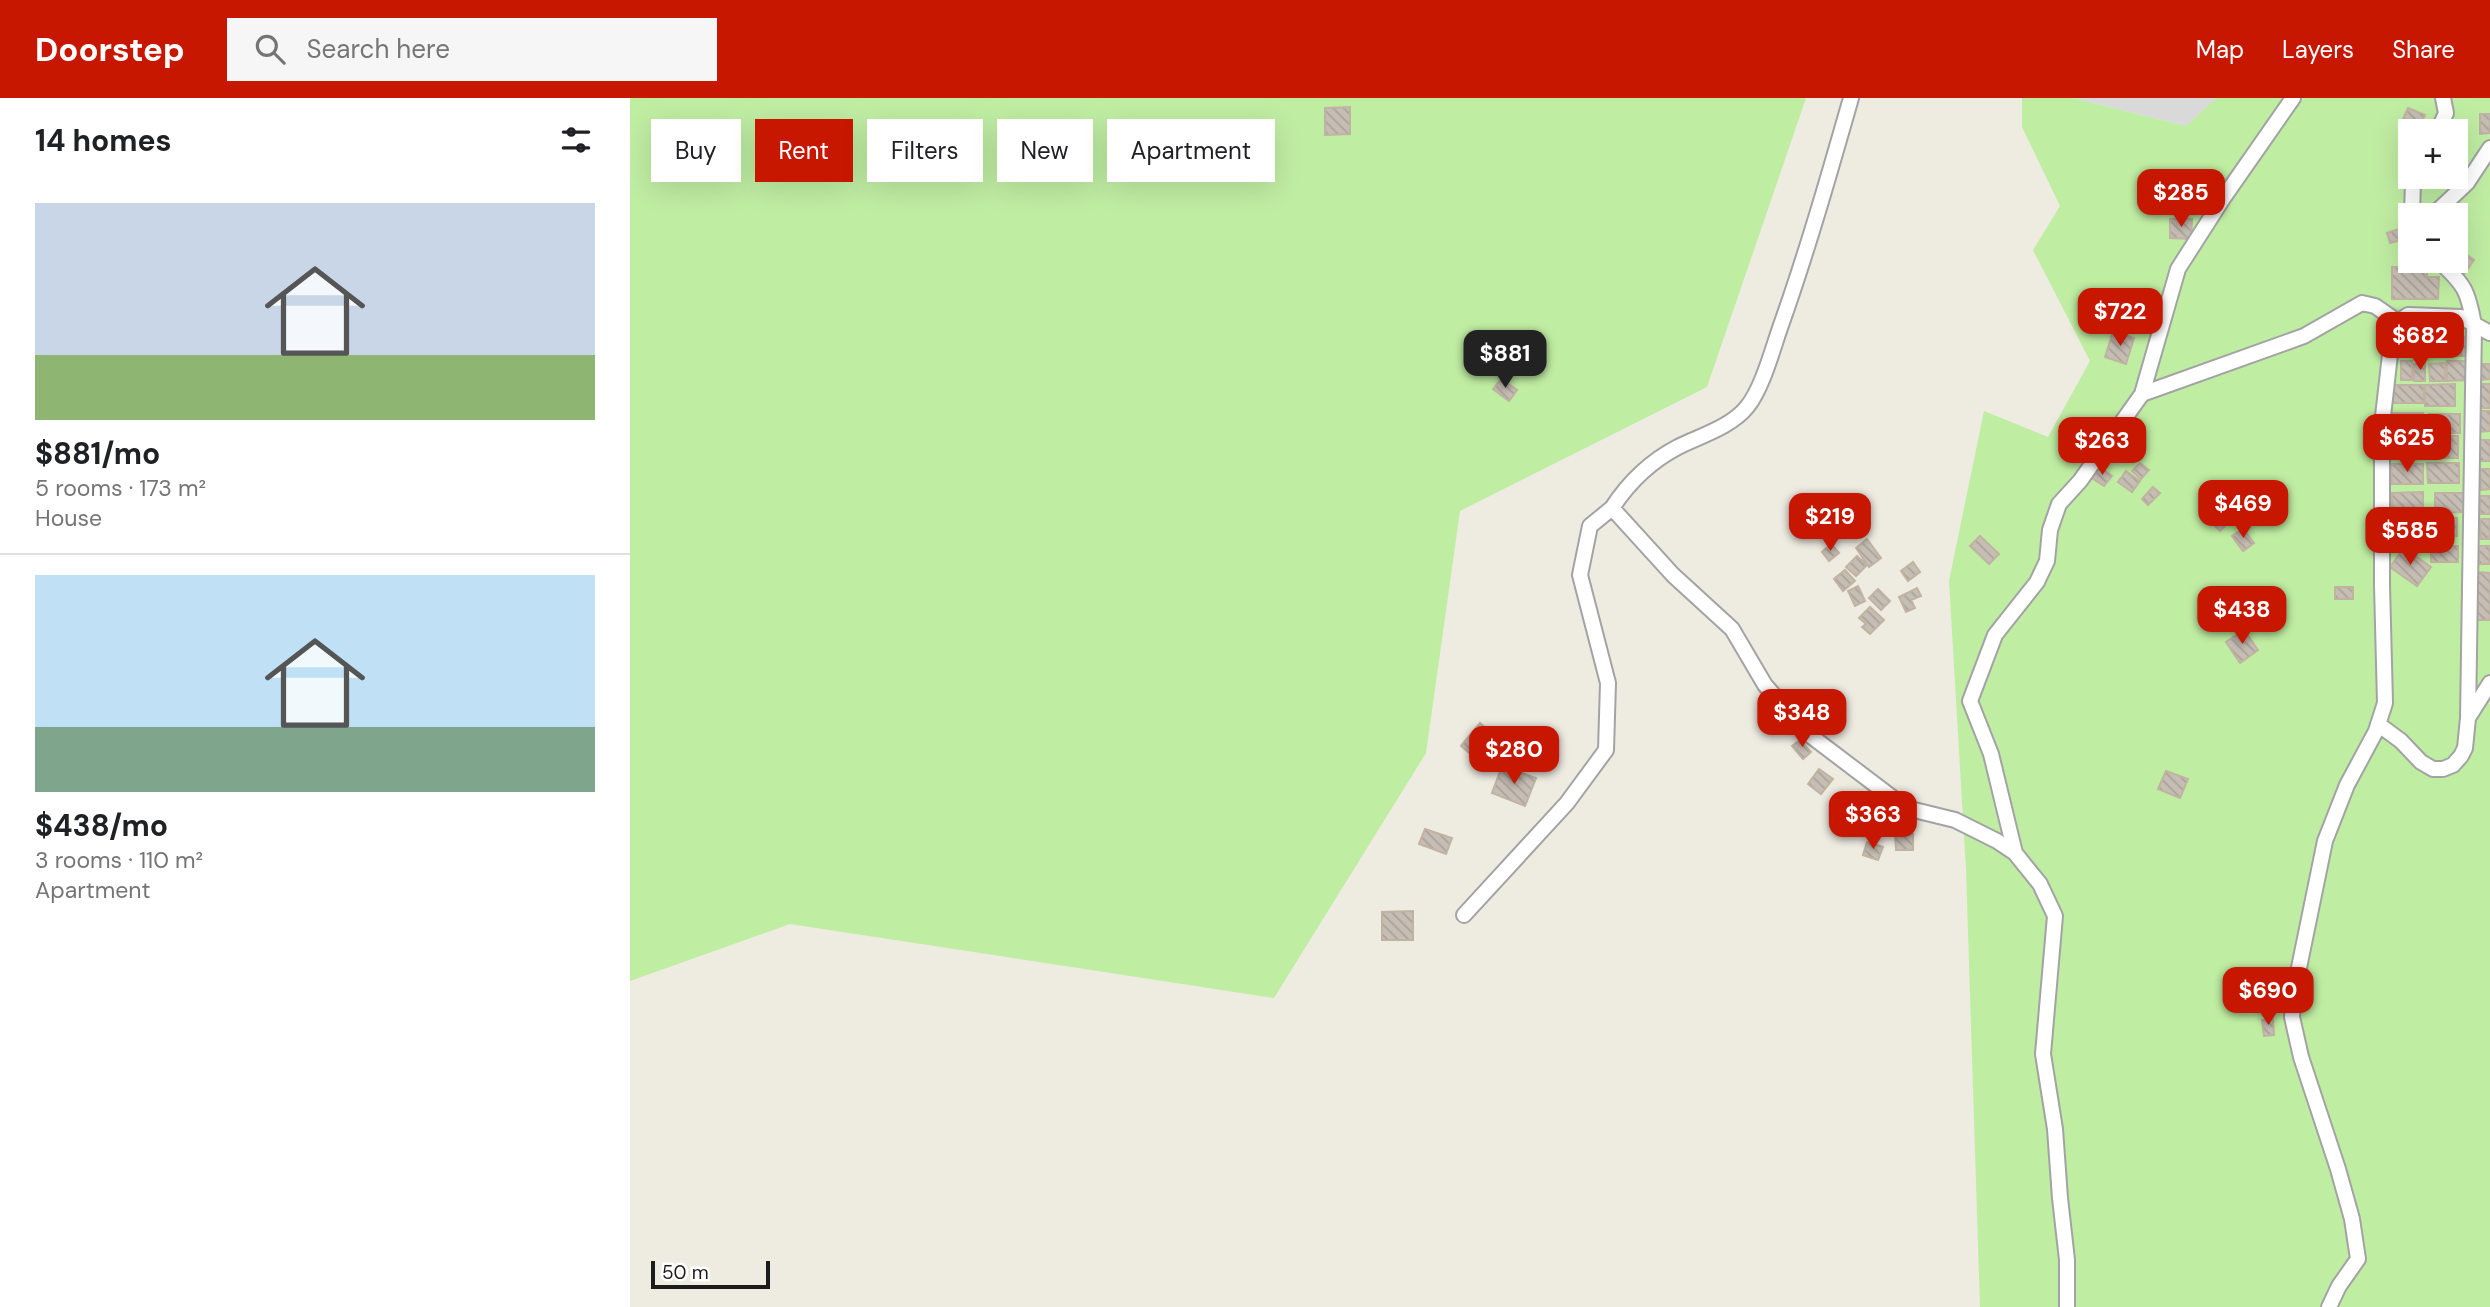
<!DOCTYPE html>
<html lang="en">
<head>
<meta charset="utf-8">
<style>
	body { margin:0; font-family:"DM Sans",sans-serif; background:#f6f6f6; color:#202124; height:100vh; display:flex; flex-direction:column; font-size:26px; white-space:nowrap }
	* { box-sizing:border-box; margin:0 }
	p { font-size:23px; color:#757577 }
	.icon { flex:none; width:38px; height:38px; fill:none; stroke:currentColor; stroke-width:2; stroke-linecap:round; stroke-linejoin:round }
	.map { position:relative; flex:1; overflow:hidden }
	.sheet { display:flex; flex-direction:column; background:#fff; width:630px }
	.sheet>* { flex:none }
	.guide { position:absolute; left:21px; top:21px; width:665px; height:63px; display:flex; gap:14px }
	.controls { position:absolute; left:1768px; top:21px; display:grid; gap:14px }
	.controls a { display:grid; place-items:center; width:70px; height:70px; border-radius:0px; background:#fff; box-shadow:0 7px 28px #0002; font-size:35px }
	.scale { position:absolute; left:21px; bottom:18px; width:119px; box-sizing:border-box; padding-left:7px; border:4px solid #1c1c1c; border-top:0; font-size:19px; line-height:24px; white-space:nowrap; color:#1c1c1c; -webkit-text-stroke:5px #fff; paint-order:stroke }
	.price { position:absolute; translate:-50% -60px; padding:0 16px; border-radius:14px; background:#c81700; color:#fff; font-size:23px; line-height:46px; filter:drop-shadow(0 2px 4px #0008) }
	.price::after { content:''; position:absolute; left:50%; top:42px; width:21px; height:16px; margin-left:-10px; background:inherit; clip-path:polygon(0 0,100% 0,50% 100%) }
	.price.selected { background:#222; color:#fff }
	ul { padding:0; list-style:none }
	li { display:grid; align-content:center; gap:14px; height:371px; padding:0 35px }
	li+li { border-top:2px solid #e0e0e0 }
	li span { display:grid; place-items:center; height:217px; border-radius:0px; color:#555 }
	li>.icon { margin-inline-start:auto }
	span .icon { width:126px; height:126px; fill:#fffc; stroke-width:1 }
	li b { font-size:30px }
	h2 { display:flex; justify-content:space-between; align-items:center; height:84px; padding:0 35px; font-size:30px }
	.pill { padding:0 24px; border-radius:0px; background:#fff; box-shadow:0 7px 28px #0002; font-size:24px; line-height:63px }
	.pill.selected { background:#c81700; color:#fff }
	header { display:flex; align-items:center; gap:42px; box-sizing:border-box; height:98px; padding:0 35px; background:#c81700; color:#fff }
	header strong { font-size:33px }
	nav { display:flex; gap:38px; margin-inline-start:auto; font-size:24px }
	.search { width:490px; height:63px; background:#f6f6f6; display:flex; align-items:center; gap:18px; box-sizing:border-box; padding:0 24px; border-radius:0px; color:#757577; font-size:26px }
	main { display:flex; flex:1; min-height:0 }
	.map>svg:first-child { display:block }
	.residential { fill:#dad9d9 }
	.grass { fill:#bfeda2; fill-rule:evenodd }
	.building { fill:url(#building-back-hatch); stroke:#c1b3a2; stroke-width:2 }
	.lines { fill:none; stroke-linecap:round; stroke-linejoin:round }
	.street-casing { stroke:#a3a3a3; stroke-width:18 }
	.street { stroke:#fff; stroke-width:14 }
</style>
</head>
<body>
<header>
<strong>Doorstep</strong>
<div class="search"><svg class="icon" aria-label="search" viewBox="0 0 24 24"><circle cx="10" cy="10" r="6"/><path d="M15 15l6 6"/></svg>Search here</div>
<nav><a>Map</a><a>Layers</a><a>Share</a></nav>
</header>
<main>
<section class="sheet">
<h2>14 homes<svg class="icon" aria-label="filters" viewBox="0 0 24 24"><path d="M4 7h16M4 17h16"/><circle cx="9" cy="7" r="2"/><circle cx="15" cy="17" r="2"/></svg></h2>
<ul>
<li><span style="background:linear-gradient(#c9d6e8 70%,#8fb573 0)"><svg class="icon" aria-label="home" viewBox="0 0 24 24"><path d="M3 11l9-7 9 7M6 9v11h12V9"/></svg></span><div><b>$881/mo</b><p>5 rooms · 173 m²</p><p>House</p></div></li>
<li><span style="background:linear-gradient(#bfe0f5 70%,#7fa58c 0)"><svg class="icon" aria-label="home" viewBox="0 0 24 24"><path d="M3 11l9-7 9 7M6 9v11h12V9"/></svg></span><div><b>$438/mo</b><p>3 rooms · 110 m²</p><p>Apartment</p></div></li>
</ul>
</section>
<div class="map">
<svg width="1860" height="1209" viewBox="0 0 1860 1209">
	<defs>
		<pattern id="building-back-hatch" width="6" height="6" patternUnits="userSpaceOnUse" patternTransform="scale(1.75)"><rect width="6" height="6" fill="#c6beb4"/><path d="M-1 5l2 2M0 0l6 6M5-1l2 2" fill="none" stroke="#aaa39a"/></pattern>
	</defs>
	<rect width="100%" height="100%" fill="#eeebe1"/>
	<path class="residential" d="M1443,0h143l-30,28z"/>
	<path class="grass" d="M0,0h1176l-99,289 -247,124 -34,242 -152,245 -484,-74 -160,57z
		M1392,0h51l113,28 30,-28h274v1209h-510l-14,-438 -17,-288 35,-170 64,26 42,-76 -57,-111 27,-44 -38,-79zM1780,33h45v46h-45zM1780,117h45v46h-45z"/>
	<path class="building" d="M720,9v27l-25,1v-27z
		M1778,10l17,7 -5,10 4,2 -2,4 -12,1 -11,-4z
		M1850,16h10v19l-10,1z
		M1540,121h22l-1,20 -21,-1z
		M1772,130l3,11 -15,4 -3,-10z
		M1825,148l19,14 -10,14 -18,-13h9z
		M1762,169h35v10h12l-1,22h-46z
		M1483,234l21,6 -8,26 -21,-7z
		M1782,239l1,16 -10,1 -1,-16z
		M1785,239l15,1v12h-15z
		M1820,239h20v19h-20z
		M1806,240l13,1v13l-14,-1z
		M1771,263h11v19h-11z
		M1817,263h20v19l-20,1z
		M1815,265v18h-15l-1,-17z
		M1784,266h11v17h-11z
		M1849,266h11v15l-11,1z
		M871,281l16,11 -8,11 -16,-12z
		M1825,286v22h-30v-21z
		M1844,286h16v24h-16z
		M1761,287h33v18h-33z
		M1846,313h14v20l-13,1z
		M1761,315h32v20l-32,1z
		M1799,316h31v19h-31z
		M1500,327l13,8 -9,13 -13,-8z
		M1463,336l10,9 -9,11 -11,-9z
		M1797,338h31v22h-31z
		M1759,339h34v20l-34,1z
		M1849,342h11v21h-10z
		M1510,365l9,7 -8,9 -9,-8z
		M1797,365h32v20h-31z
		M1761,366h32v20h-31z
		M1470,369l12,9 -8,10 -12,-8z
		M1850,371h10v20l-9,1z
		M1496,373l14,10 -8,11 -14,-10z
		M1523,389l7,6 -12,12 -6,-6z
		M1793,394v19l-31,1v-19z
		M1805,395h31v19l-31,1z
		M1850,398h10v18h-10z
		M1589,412l11,11 -10,10 -11,-11z
		M1796,420h31v18l-31,1z
		M1850,421h10v20h-9z
		M1792,423v20l-30,1v-20z
		M1613,431l11,14 -11,8 -11,-15z
		M1350,438l19,18 -10,10 -19,-18z
		M1237,441l14,19 -12,9 -13,-19z
		M1201,446l8,9 -10,8 -7,-9z
		M1801,448h27v16h-27z
		M1848,448h12v18h-11z
		M1774,450l27,19 -14,19 -27,-19z
		M1227,458l10,9 -11,11 -10,-9z
		M1283,464l7,10 -12,9 -7,-10z
		M1215,472l10,11 -12,10 -9,-12z
		M1847,474l13,1v47h-13z
		M1228,488l7,15 -10,5 -7,-15z
		M1705,489h18v12h-18z
		M1287,490l4,8 -10,4 4,8 -9,4 -7,-15z
		M1248,491l12,12 -9,9 -12,-12z
		M1240,509l14,13 -14,14 -8,-7 4,-3 -7,-6z
		M1614,532l14,20 -18,13 -14,-21z
		M850,625l21,19 -19,22 -21,-18z
		M1170,642l11,12 -8,7 -11,-13z
		M872,668l34,12 -11,28 -33,-13z
		M1189,671l14,10 -12,15 -13,-10z
		M1536,673l22,8 -8,19 -22,-9z
		M795,731l27,9 -6,16 -27,-10z
		M1283,736v16h-17l-1,-15z
		M1237,744l16,5 -5,13 -15,-5z
		M783,813v29h-31v-28z
		M1643,921l1,16 -10,1 -2,-16z"/>
	<g class="lines">
		<g class="street-casing">
			<path id="street" d="M1808,33l8,-18 -3,-15
				M1782,117l1,-34 2,-4
				M1803,117l34,-32 23,-35
				M1809,163c26,24 29,30 35,64l-6,393
				M1512,296l162,-58 58,-33 13,3 23,16
				M982,410c17,-26 39,-47 66,-61 22,-11 53,-20 69,-40 15,-18 25,-56 33,-79 27,-76 49,-153 71,-230
				M1748,626l23,17 20,21 12,7h10l10,-4 8,-9 4,-8 3,-30 22,-35
				M1385,755l-24,-99 -21,-53 25,-66 42,-53 10,-21 3,-31 9,-26 21,-23 62,-87 36,-125 46,-72 69,-99
				M834,817l103,-112 39,-53 2,-67 -28,-108 10,-49 22,-18 61,67 59,54 33,56 42,48 99,75 49,12 42,21 18,12 25,31 15,32 -12,138 12,75 5,69 7,62v47
				M1699,1209l10,-21 19,-27 -6,-40 -14,-50 -37,-112 -9,-40 2,-25 31,-151 22,-56 29,-54 9,-28 -3,-118v-160l10,-88 6,-15 10,-7 53,2 29,16"/>
		</g>
		<use href="#street" class="street"/>
	</g>
</svg>
<div class="controls">
<a>+</a>
<a>−</a>
</div>
<div class="scale">50 m</div>
<b class="price" style="left:1551px;top:131px">$285</b>
<b class="price" style="left:1490px;top:250px">$722</b>
<b class="price" style="left:1790px;top:274px">$682</b>
<b class="price selected" style="left:875px;top:292px">$881</b>
<b class="price" style="left:1777px;top:376px">$625</b>
<b class="price" style="left:1472px;top:379px">$263</b>
<b class="price" style="left:1613px;top:442px">$469</b>
<b class="price" style="left:1200px;top:455px">$219</b>
<b class="price" style="left:1780px;top:469px">$585</b>
<b class="price" style="left:1612px;top:548px">$438</b>
<b class="price" style="left:1172px;top:651px">$348</b>
<b class="price" style="left:884px;top:688px">$280</b>
<b class="price" style="left:1243px;top:753px">$363</b>
<b class="price" style="left:1638px;top:929px">$690</b>
<div class="guide">
<a class="pill">Buy</a>
<a class="pill selected">Rent</a>
<a class="pill">Filters</a>
<a class="pill">New</a>
<a class="pill">Apartment</a>
</div>
</div>
</main>
</body>
</html>
